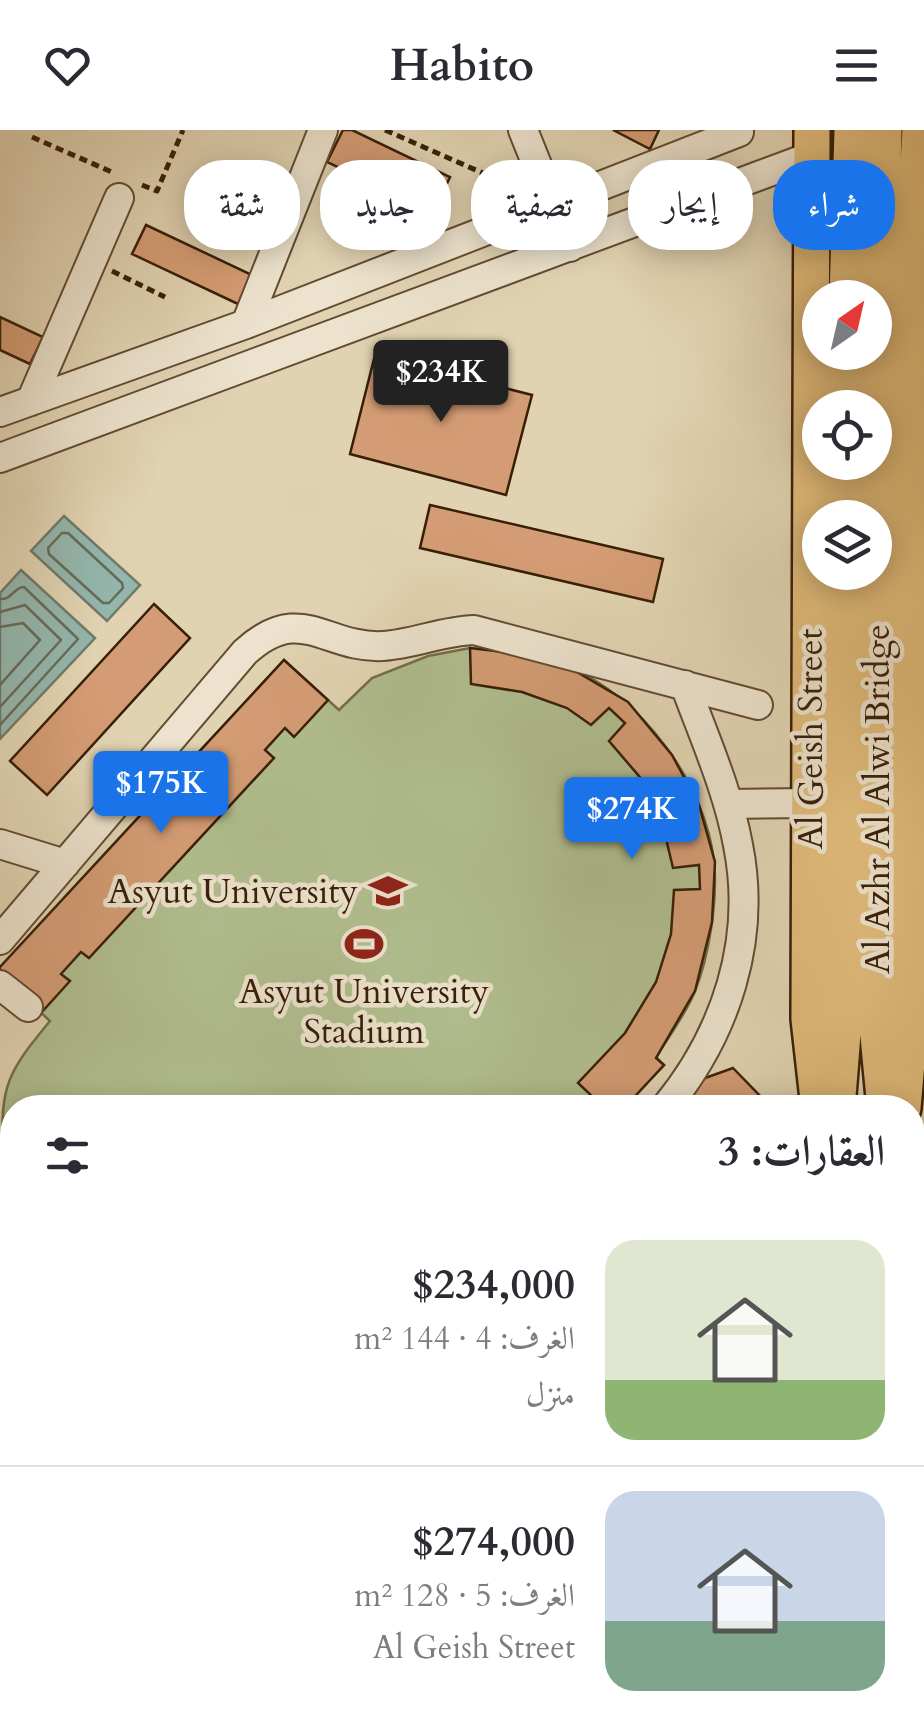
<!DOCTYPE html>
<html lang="ar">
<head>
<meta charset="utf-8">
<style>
	body { margin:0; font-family:Cardo,Amiri,serif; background:#f2f2f3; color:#2b2b33; direction:rtl; height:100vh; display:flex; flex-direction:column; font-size:38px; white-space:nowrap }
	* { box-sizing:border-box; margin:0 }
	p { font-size:32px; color:#7c7c81 }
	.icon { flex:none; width:55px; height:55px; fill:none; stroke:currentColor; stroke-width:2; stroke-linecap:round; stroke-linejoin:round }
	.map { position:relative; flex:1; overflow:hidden; direction:ltr }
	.drawer { position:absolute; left:0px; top:965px; width:925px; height:640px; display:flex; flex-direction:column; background:#fff; border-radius:40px 40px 0 0; box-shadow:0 5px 25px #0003; direction:rtl }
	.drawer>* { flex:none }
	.hud { position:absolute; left:30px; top:30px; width:865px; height:90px; direction:rtl; display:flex; gap:20px }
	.needle { width:65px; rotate:34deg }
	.controls { position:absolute; left:802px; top:150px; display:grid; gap:20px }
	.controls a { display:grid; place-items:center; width:90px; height:90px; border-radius:50%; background:#fff; box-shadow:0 5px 25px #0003; font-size:50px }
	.price { position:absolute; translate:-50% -85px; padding:0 22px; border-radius:10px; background:#1a73e8; color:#fff; font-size:32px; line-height:65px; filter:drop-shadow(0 2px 5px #0008) }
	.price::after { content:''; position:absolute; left:50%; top:60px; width:30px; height:22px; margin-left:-15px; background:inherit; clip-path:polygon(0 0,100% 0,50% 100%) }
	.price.active { background:#222; color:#fff }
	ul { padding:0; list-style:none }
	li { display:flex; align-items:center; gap:30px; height:250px; padding:0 40px }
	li+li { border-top:2px solid #e1e1e2 }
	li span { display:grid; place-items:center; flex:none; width:280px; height:200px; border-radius:30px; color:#555 }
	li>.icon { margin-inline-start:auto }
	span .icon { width:120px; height:120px; fill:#fffc; stroke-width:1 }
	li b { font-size:42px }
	h2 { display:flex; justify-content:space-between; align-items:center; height:120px; padding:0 40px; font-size:42px }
	.pill { padding:0 35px; border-radius:40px; background:#fff; box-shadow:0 5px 25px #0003; font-size:35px; line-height:90px }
	.pill.active { background:#1a73e8; color:#fff }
	header { display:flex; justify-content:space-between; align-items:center; height:130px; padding:0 40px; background:#fff; font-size:45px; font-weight:600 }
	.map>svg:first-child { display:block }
	.green { fill:#b0bd8e; stroke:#746e4a; stroke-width:2.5 }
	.water { fill:#94b7ae; stroke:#6f7a6b; stroke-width:2.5 }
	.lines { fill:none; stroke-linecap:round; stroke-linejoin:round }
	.shore { stroke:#666b5a; stroke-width:2.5 }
	.building { fill:#d49c74; stroke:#371f07; stroke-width:2.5 }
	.minor-casing { stroke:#624c32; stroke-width:32 }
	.major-casing { stroke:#371f07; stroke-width:40 }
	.path { stroke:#371f07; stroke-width:5; stroke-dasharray:8 5; stroke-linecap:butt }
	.minor { stroke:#ece2cd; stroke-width:28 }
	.major { stroke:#e0ba79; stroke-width:35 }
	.labels { text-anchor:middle; stroke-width:9; stroke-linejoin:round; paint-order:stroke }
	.street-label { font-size:35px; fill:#371f07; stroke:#ece2cd }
	.poi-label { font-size:35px; fill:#371f07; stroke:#ece2cd; text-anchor:end }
</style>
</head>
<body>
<header><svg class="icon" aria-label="menu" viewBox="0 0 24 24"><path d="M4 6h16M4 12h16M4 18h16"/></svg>Habito<svg class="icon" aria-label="heart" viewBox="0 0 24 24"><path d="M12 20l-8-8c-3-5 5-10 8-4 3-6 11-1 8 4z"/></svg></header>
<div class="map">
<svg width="924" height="1605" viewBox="0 0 924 1605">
	<rect width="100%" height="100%" fill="#e1d3b2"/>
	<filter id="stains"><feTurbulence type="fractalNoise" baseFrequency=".002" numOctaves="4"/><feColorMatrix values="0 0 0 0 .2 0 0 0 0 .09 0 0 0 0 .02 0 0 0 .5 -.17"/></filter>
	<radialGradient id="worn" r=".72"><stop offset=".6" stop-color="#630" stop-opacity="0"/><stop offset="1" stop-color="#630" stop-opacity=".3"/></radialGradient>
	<path class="green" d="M470,518c33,4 67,7 98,19 73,29 138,117 146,195 4,37 -5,95 -19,129 -9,23 -26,45 -39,66l8,8 -40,42 -612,1v141l-12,-26v-69l3,-2c-3,-68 5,-80 47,-131l-50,-46v-8l284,-307 55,50 33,-32 56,-22z
		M453,1593h95l-11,12h-71z"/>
	<path class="water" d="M64,386l76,69 -33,36 -76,-70z
		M21,440l74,68 -95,101v-146z"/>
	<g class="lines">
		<path class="shore" d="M62,403h6l54,50 1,5 -14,15h-6l-54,-49 -1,-6z
			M0,469c12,1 14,-12 24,-12l54,52 -78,86
			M0,482l25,-7 36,35 -61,67
			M0,497l23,-4 17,17 -40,45"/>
	</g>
	<path class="building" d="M343,0h9l98,47 -17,36 -106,-51z
		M613,0h46l-9,19z
		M146,95l106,50 -14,29 -106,-50z
		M0,187l43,20 -13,27 -30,-14z
		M375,225l157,40 -26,100 -156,-41z
		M430,375l233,54 -10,43 -233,-54z
		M154,474l36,34 -143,157 -37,-34z
		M470,518l51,6 49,14 58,34 44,53 27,50 16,57 -3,60 -17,69 -39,67 8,7 -40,43h-39l9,-10 -16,-15 47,-50 31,-51 15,-48 3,-44 26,-1 -1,-24 -26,3 -10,-42 -19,-44 -35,-41 16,-18 -16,-15 -18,17 -24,-17 -45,-16 -51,-8z
		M284,530l44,40 -34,37 -9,-9 -20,22 9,8 -185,200 -8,-6 -20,22 9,7 -29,32 -41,-38v-8z
		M733,938l29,30 -2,10h-71l5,-26z
		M12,1020v99l-12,-26v-69z
		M0,1367l12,5v104l-12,-5z
		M25,1592h132l35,12 4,-12h51l38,13h-239l-23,-7z"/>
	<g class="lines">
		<g class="minor-casing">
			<path id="minor" d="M523,0l47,117
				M246,194l77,-194
				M31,271l88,-203
				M0,282l246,-88 493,-192
				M0,328l812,-302
				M728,674l81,-1
				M0,714l65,20
				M0,810l245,-288c56,-51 80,-3 138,-6 31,-2 59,-15 91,-16l284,75
				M0,855l28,22
				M665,978c61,-74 92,-168 73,-263 -10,-55 -34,-108 -53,-160
				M0,1112l12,25
				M0,1253l12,11
				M369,1592l14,13"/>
		</g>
		<g class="major-casing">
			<path id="major" d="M812,0l-3,889 10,89
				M884,0l-7,261v634l8,83
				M847,168l5,-168
				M844,278l1,-56
				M844,388v-56
				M837,978l7,-87v-449
				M903,978l7,-80 -2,-695 12,-203
				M912,1134l12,94
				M924,1338l-11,36 11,97
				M860,1592l1,13
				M910,1592l1,13"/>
		</g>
		<path class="path" d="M385,0l134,59
			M32,7l82,36
			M142,55l15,6 26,-61
			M112,141l53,26
			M0,1305l12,12
			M310,1592l14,13
			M446,1592l14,13
			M552,1605l11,-13"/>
		<use href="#minor" class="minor"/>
		<use href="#major" class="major"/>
	</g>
	<defs>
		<g id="university-bare" transform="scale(3)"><path d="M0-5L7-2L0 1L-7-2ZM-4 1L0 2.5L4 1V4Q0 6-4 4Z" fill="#8f2418" stroke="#ece2cd" stroke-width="2.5" paint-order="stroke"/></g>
		<g id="stadium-bare" transform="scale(3)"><path d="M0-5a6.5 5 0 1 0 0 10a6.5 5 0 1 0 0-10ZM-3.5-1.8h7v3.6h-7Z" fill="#8f2418" stroke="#ece2cd" stroke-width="2.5" paint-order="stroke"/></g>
	</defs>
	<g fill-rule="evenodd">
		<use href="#university-bare" x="388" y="761"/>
		<use href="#stadium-bare" x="364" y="814"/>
	</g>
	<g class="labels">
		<g class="street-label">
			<text transform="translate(810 609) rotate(-90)" y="12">Al Geish Street</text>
			<text transform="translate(877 669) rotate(-90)" y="12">Al Azhr Al Alwi Bridge</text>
		</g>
		<g class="poi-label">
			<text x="358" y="773">Asyut University</text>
			<text x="364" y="873" text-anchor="middle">Asyut University<tspan x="364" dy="40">Stadium</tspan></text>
		</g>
	</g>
	<rect width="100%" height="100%" filter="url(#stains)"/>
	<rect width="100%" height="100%" fill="url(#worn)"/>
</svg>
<div class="controls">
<a><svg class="needle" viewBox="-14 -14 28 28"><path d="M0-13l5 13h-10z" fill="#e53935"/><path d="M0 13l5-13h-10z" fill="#7c7c81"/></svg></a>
<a><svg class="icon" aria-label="locate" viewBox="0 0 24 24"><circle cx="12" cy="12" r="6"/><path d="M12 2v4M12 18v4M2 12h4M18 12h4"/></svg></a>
<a><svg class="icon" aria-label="layers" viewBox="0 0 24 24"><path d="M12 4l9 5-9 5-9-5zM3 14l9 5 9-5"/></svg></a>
</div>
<b class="price active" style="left:441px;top:295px">$234K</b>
<b class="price" style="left:161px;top:706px">$175K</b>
<b class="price" style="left:632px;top:732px">$274K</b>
<div class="hud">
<a class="pill active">شراء</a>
<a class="pill">إيجار</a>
<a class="pill">تصفية</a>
<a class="pill">جديد</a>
<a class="pill">شقة</a>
</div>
<section class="drawer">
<h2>العقارات: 3<svg class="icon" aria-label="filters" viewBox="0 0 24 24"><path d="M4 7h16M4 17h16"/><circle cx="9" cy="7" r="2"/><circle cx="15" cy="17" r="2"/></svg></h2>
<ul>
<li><span style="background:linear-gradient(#dfe7d0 70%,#8fb573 0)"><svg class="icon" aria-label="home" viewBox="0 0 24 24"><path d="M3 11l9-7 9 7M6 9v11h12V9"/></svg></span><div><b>$234,000</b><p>الغرف: 4 · 144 m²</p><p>منزل</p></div></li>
<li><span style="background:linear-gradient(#c9d6e8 65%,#7fa58c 0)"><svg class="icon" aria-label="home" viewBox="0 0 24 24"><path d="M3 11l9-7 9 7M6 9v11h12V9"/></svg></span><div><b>$274,000</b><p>الغرف: 5 · 128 m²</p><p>Al Geish Street</p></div></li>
</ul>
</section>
</div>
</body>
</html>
